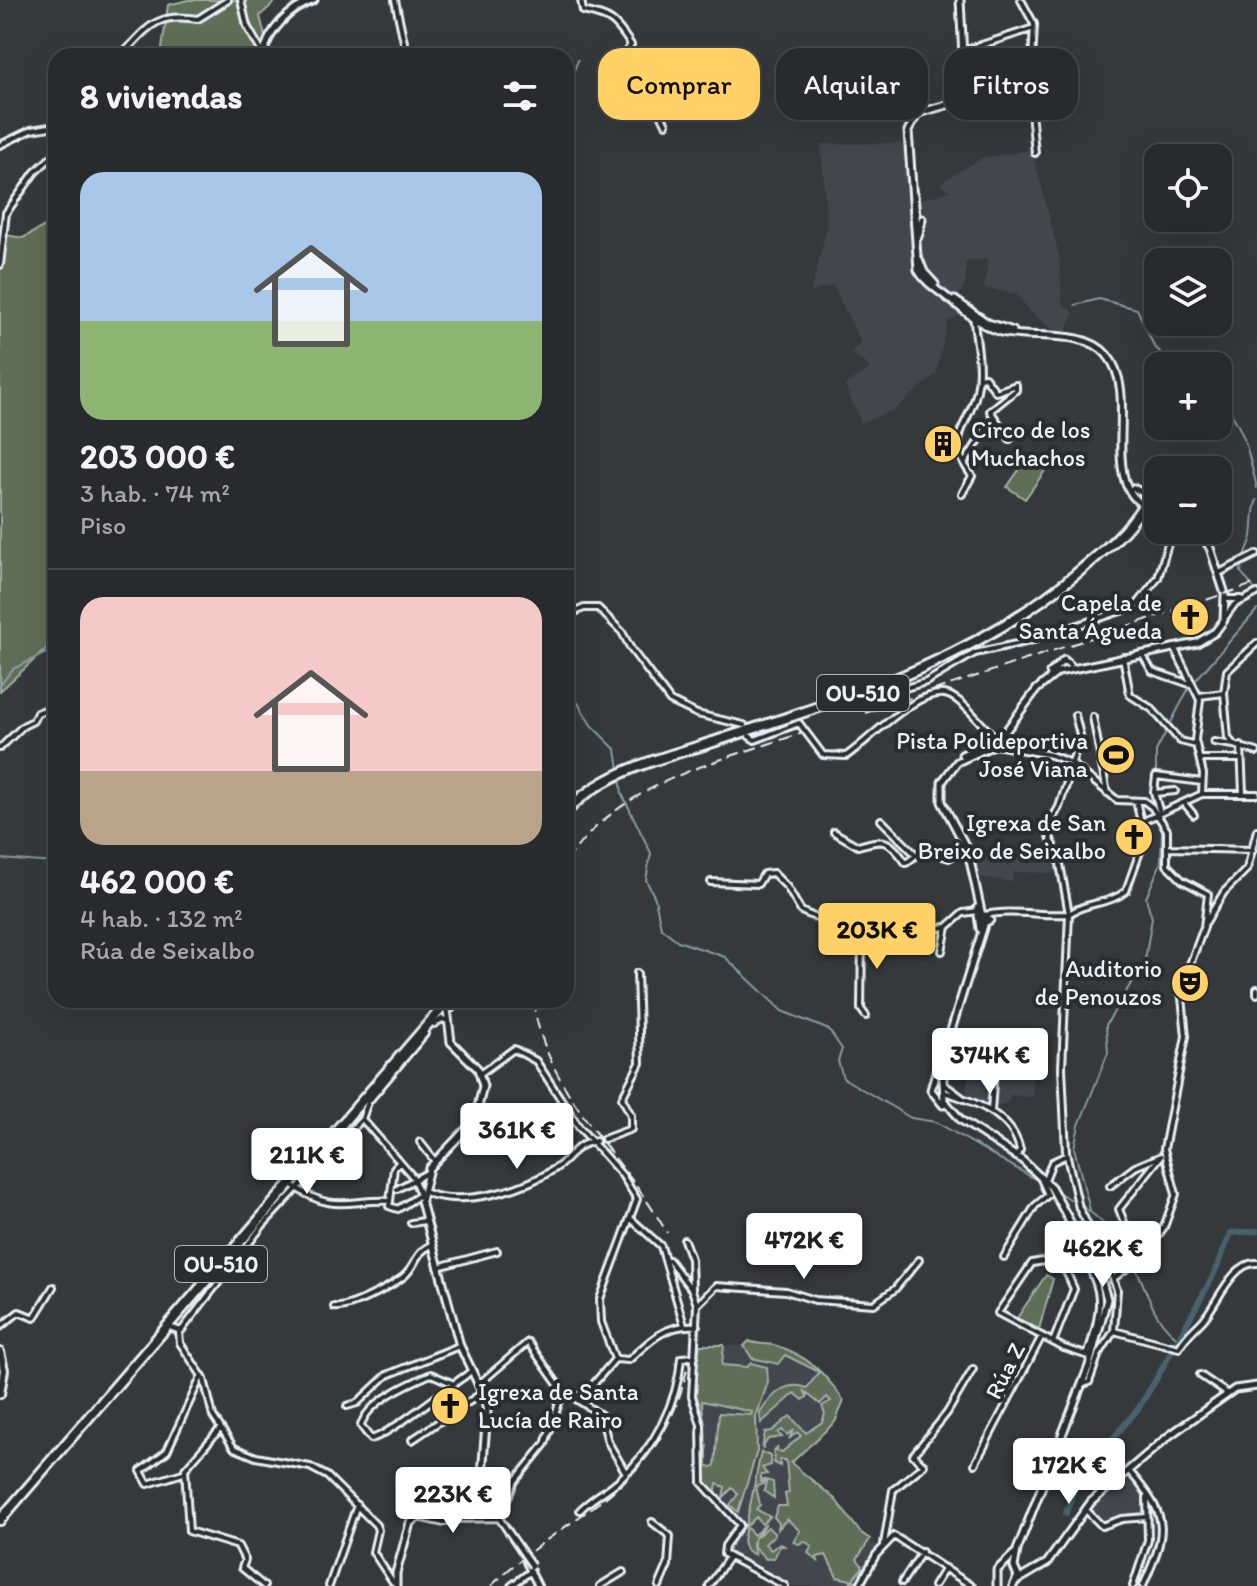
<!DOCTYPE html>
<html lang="es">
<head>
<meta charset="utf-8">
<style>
	body { margin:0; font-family:Itim,sans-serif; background:#303335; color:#f1f3f6; height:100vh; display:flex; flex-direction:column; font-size:30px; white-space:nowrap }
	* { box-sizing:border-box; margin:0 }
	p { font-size:26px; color:#a5a7aa }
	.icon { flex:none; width:44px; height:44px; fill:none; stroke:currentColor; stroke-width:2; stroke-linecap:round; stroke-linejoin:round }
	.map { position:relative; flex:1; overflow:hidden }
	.drawer { position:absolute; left:48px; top:48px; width:526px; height:960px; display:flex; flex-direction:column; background:#282b2d; border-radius:24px; box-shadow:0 8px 32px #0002,0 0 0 2px #444749 }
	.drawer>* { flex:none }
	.top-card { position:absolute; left:598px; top:48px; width:538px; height:72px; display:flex; gap:16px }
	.tools { position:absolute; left:1144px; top:144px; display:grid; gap:16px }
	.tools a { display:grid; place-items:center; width:88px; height:88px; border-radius:16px; background:#282b2d; box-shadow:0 8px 32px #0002,0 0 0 2px #444749; font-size:40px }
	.price { position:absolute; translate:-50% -68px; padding:0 18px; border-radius:8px; background:#fff; color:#222; font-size:26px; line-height:52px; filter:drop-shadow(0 2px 4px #0008) }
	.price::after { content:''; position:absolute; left:50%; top:48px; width:24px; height:18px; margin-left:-12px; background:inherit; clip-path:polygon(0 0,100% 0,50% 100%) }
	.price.selected { background:#ffd166; color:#111 }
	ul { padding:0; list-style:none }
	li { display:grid; align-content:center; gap:16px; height:424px; padding:0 32px }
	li+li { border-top:2px solid #444749 }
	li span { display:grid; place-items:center; height:248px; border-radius:24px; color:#555 }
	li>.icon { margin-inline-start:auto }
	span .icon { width:144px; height:144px; fill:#fffc; stroke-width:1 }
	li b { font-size:34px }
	h2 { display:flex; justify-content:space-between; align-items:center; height:96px; padding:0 32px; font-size:34px }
	.pill { padding:0 28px; border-radius:24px; background:#282b2d; box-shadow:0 8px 32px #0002,0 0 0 2px #444749; font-size:28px; line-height:72px }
	.pill.selected { background:#ffd166; color:#111 }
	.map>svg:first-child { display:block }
	.built { fill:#42474d }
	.green { fill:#5e6e57; stroke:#a3b0a8; stroke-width:2 }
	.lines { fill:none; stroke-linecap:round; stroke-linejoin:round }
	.stream { stroke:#889ba5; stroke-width:2 }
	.river { stroke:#48626d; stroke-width:6 }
	.minor-casing { stroke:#e8f1f8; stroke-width:10 }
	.tertiary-casing { stroke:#e8f1f8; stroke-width:11 }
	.secondary-casing { stroke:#e8f1f8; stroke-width:12 }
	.primary-casing { stroke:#e8f1f8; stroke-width:14 }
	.minor { stroke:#2a2d2e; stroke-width:4 }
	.tertiary { stroke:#2a2d2e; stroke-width:5 }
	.secondary { stroke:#2a2d2e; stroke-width:6 }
	.primary { stroke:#2a2d2e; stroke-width:8 }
	.rail { stroke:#e8f1f8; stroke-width:2; stroke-dasharray:12 6; stroke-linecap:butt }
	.minor-bridge-casing { stroke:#e8f1f8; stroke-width:10; stroke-linecap:butt }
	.minor-bridge { stroke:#2a2d2e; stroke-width:4 }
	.labels { text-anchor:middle; stroke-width:8; stroke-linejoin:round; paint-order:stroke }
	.shield { fill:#2a2d2e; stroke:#afb6bb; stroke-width:2 }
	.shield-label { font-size:22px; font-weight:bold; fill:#e8f1f8 }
	.poi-label { font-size:24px; fill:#e8f1f8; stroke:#2a2d2e; text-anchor:end }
	.street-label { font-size:24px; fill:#e8f1f8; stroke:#2a2d2e }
</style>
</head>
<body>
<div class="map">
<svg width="1257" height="1586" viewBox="0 0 1257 1586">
	<rect width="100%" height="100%" fill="#35393c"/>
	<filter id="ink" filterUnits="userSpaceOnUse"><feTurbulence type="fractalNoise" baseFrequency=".0125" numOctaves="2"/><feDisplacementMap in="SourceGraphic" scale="16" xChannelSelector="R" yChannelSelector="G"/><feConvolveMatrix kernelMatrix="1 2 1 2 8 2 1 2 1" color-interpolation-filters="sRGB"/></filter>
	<g filter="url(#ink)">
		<path class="built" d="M895,68l16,9 2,31 -6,15 -69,-17z
			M904,143l4,38 12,19 30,-9 -10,-8 42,-25 50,-8 27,105 3,48 12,10 -8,19 -11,-1 -25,-19 -13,-18 -33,-6 4,-29 -22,3v19l-7,15 5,3 -1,15 -15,7 -12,53 -42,36 -33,13 -16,-38 25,-17 -19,-16 10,-9 -28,-58 -22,7 16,-65 -6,-83z
			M972,851l50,5v7l35,-3 3,13 -46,-1 -2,10 -33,-5z
			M996,1059l38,2 -2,36 -22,-2 -2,7 -13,5 -29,-12 4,-31 25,2z
			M700,1345l68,1 41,15 34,40 -52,62 36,30 31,40 21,13 -23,40h-66l-63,-32 -1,-9 15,-21 -36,-36 -3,-62 -7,-23 -1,-24z
			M1128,1477l15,17v21l-39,10 -13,-17z"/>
		<path class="green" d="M188,0h89l-17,16 7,29 -7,11h-99l7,-51z
			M56,220v420l-56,51v-457l23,4z
			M1029,456l18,12 -22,31 -18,-12z
			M1046,1275l7,4 -14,50 -22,-11z
			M749,1341c8,4 16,2 25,4 32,9 51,28 70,56l-9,21 -44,41 44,36 25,33 10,7 -13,20 6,8 -11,13 6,1 -1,5h-6v-6l-14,-3 -11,-22 -9,2 1,4 -10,-8 4,-7 -8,-5 -5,3 -6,-2 7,-11 -13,-12 -9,10 1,-6 -5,-6 4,-11h9l-2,-12 4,-1 -3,-33h-6v6l-6,-3v-12l4,-5 -2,4 6,2 19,-16 -4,-4 -8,7 4,-8 -6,4 -5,-5 -4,3 4,4 -14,2 -6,10 3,-17 7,-1 18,-15 16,17 16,-11 3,-8 -3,-8 9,-5 -4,-4 -7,7 -15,-12 2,5 -4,3 -8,-7 -34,30 -1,-10c13,-20 27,-33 47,-25l12,-16 -34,-17 -7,9 -26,-6 -8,-12z
			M700,1345h24l-2,20 25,2 4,-4 16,4 1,15 -12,35 1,34 -19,61 -8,-7 8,-11 -6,-6 -9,10 2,-11 -8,-3 -2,12 -10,-8 -3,-41 5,-1v20l5,1 3,-2 4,-52 32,2 1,-3 -50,-11 2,24c-11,-28 -10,-50 -4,-80z
			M761,1452l9,4 1,9 -9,3 5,6 -6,1v4l12,3 1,16 -10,-7 2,-9 -7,-1 4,3 -7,2 4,19 -4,4 14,8 -8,7 -6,-7 -10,10 8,8 12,-11 -11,14 13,-11 7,7 -10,10 6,6 9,-7 4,3h-4l-6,12 -8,1 -12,-12v-7l-2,3 3,12 -9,-5 -3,-9z"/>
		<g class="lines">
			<path class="stream" d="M566,91l12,-31
				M1075,305l24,-6 38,10 17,37 20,20
				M1218,399c26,22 31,57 39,89
				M1256,591l-15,-19c1,-13 6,-20 10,-32 4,-13 0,-27 6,-40
				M1194,682l63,-72
				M566,683l25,42 25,25 3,19
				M0,685l13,-16 43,-21
				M1156,775v-24l34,-65
				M620,776l2,18 29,59 -5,27 9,18 6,30 17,13 47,16 57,54 47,19 13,19 -4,12 5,17 68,40 25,4 104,60
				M1157,785l2,18
				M0,859l56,4
				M1056,1191l19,11
				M1080,1205c26,16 48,44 60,72 10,24 17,47 39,62
				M1090,1210l-16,-62 5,-23 29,-72 -2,-28 39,-65 7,-42 -6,-20 15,-36 1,-37"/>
			<path class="river" d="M1066,1513l13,-35 59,-69 16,-26 58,-105 19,-45 26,-2"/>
			<g class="minor-casing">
				<path id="minor" d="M241,0l6,26 16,28
					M395,0l12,56
					M581,0l2,11c28,6 32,9 48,34l-11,15c9,26 35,37 46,64
					M1021,0l13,24 -4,77 5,52
					M966,50l68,-22
					M121,56c27,-29 35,-44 77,-37l30,-19
					M0,145l31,-15 25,-4
					M0,265l6,-52 29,-41 21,-19
					M979,378l6,-1 11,15 20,-7v5l-26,21 20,28
					M964,464l28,-45
					M962,494l10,-18c-31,-42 1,-51 6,-91 3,-22 -2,-47 -5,-69
					M1219,573l38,-19
					M1226,599h15
					M566,616l18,-8h14l24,24 9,17 39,52 27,13 47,11
					M1226,616l8,-11 23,-12
					M1257,643l-30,28 -3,22 4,45 6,7 23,7
					M1174,647l26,53 -5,40 8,34 -1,19
					M1142,654l10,17 38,13
					M1123,657l7,38 22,14 28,32 16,4
					M897,695l1,-5 28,-8 49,-29 55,-12 106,-35 22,-28 14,-48
					M1199,696l25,-3
					M1093,717l14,76
					M749,736l6,4 44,-17 24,32 23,1c22,-14 77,-75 105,-60 17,9 27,26 41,38
					M1214,742l20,3
					M996,745l55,10 20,8 46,37 27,1 8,6 15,23v35l15,15 26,14 -4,33 -23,61 5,48 -22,113 12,45 -12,33 -19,28 -31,23
					M1241,746l2,47
					M0,748l23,-22 10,-5 4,-8 19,-7
					M1200,759h41
					M1072,763l8,-28 -5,-20
					M1072,767l-13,40 -12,21 13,36 9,50 -7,154 4,84 13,56 28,54 10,28 -3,41 -16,25 -9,26 -7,3
					M1155,793l20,-2
					M1136,801l5,21
					M1184,803l10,12
					M1159,810l-5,-18 2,-16 46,6
					M881,820l35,35
					M834,832l24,14c27,-8 31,-7 48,17l17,-13 26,8 15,-9
					M1167,848l86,2
					M711,882l47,2 6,-10 9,-1 14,14 14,24 56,25 90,-9 16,-14 15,-2
					M1069,914c18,-13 40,-9 57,-23l16,-45 -1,-24 61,-28h55
					M985,915c27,-6 56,1 84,-1
					M1206,922l18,-30 23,-23 10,-39
					M874,935l4,-19
					M862,937l-1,72 5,7
					M942,951l5,-24
					M1257,989v5
					M434,1024l8,-5 7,2
					M481,1073l33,-24 22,12 43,66 43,48 15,24 -37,100 1,23 14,37
					M945,1085l19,14
					M944,1092c31,9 69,24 76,58l-4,7
					M991,1111l3,-41
					M362,1119l51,58 7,18
					M604,1139l27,-10v-14l-9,-17 18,-35 -3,-90
					M420,1142l14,18
					M1045,1180l7,-18 15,-7
					M1110,1186l25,-19 24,-10
					M295,1187c39,27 54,12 95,14l-1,5 9,3 22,-14
					M397,1189l30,-16
					M424,1192c38,16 99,-2 132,-24 18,-12 16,-23 40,-27
					M390,1201l4,-33 5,-5
					M630,1218l31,28 23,79
					M1069,1222l-3,4c31,59 45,62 21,129
					M411,1223l14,-2
					M684,1240l7,19 1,31 5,15 -5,91 9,29 1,58 38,42 -15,21 -1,8 61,32
					M1150,1244l-23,-14 -8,-21 42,-53
					M1004,1257l31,-51 13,-11 -7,-16
					M669,1260l23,30
					M438,1267l59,-16
					M697,1305l19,-19 70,5 29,9 59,4 21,-15 24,-29
					M334,1307c16,2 54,-19 69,-30 14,-11 11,-25 29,-32
					M0,1327l19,-15 15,6 19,-31
					M172,1328l9,3 82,-106 99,-106 6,-17 57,-68
					M1114,1331l65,17c7,-13 15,-18 24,-28 14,-16 30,-59 54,-57
					M179,1332l1,11 24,36 9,37 21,32 22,9 54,10 17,9 49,49 2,5 -5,22 20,30
					M1053,1342l21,-53c-12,-27 -12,-32 -42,-26l-34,50 66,35 28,9
					M615,1359l14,1c21,-20 38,-37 68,-34
					M1200,1375l28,19
					M454,1384l-23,-10c-21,9 -65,28 -70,52l10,13c18,-4 74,-50 94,-63l6,-5
					M478,1385l50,-43 38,54
					M573,1397l28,18 7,27 18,31
					M574,1397l11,-3 30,-35
					M347,1406l10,-3 30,-28 72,-29
					M220,1429l-35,40 4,62 49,15 7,14 -3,8 22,18
					M412,1440l70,-47
					M975,1464l67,-128
					M1129,1471c42,48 38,60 14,115
					M183,1473l-35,11 -7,-13 26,-20 35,-76
					M484,1473l15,45 22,32
					M402,1482l5,-10
					M418,1489l-16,-7 -2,3 19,32
					M580,1510c13,-13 27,-19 40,-31 33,-29 58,-76 61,-121l14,-1
					M1086,1510l16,16 20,-7 25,-2
					M499,1518l16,-37 30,-37 15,-44 6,-4
					M454,1519l45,-1
					M652,1522l18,14 -2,29 -9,21
					M884,1544l9,-54 31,-25 -11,-10 34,-42 26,-44
					M526,1562l12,24
					M902,1582l20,-30
					M329,1586l28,-81
					M511,1586l20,-15
					M600,1586l23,-14
					M709,1586l20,-29
					M859,1586l17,-31 18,-19 78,50
					M934,1586l11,-18
					M1133,1586l15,-46 -1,-44"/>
			</g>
			<g class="tertiary-casing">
				<path id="tertiary" d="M960,0l5,93 -8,9 -39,11 -10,18 10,139c7,13 20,20 31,29 16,12 33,28 52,33 31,8 84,-4 106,23 37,43 -17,137 51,157
					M263,56c5,-26 26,-47 51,-56
					M914,195l4,42
					M919,234l3,-15
					M919,259l5,13 11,12
					M955,300l33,23 25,8
					M1133,488l25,12
					M1198,530l12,18 14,43
					M1050,673l14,-13 6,5
					M962,755l18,-9 10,-12 7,4
					M977,908l3,21
					M981,917l4,-2 5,5 -8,4
					M938,1065l-7,25 12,15
					M1014,1567l3,-17 72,-184 18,-67 -6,-20 -50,-92 -29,-27 -61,-40 -17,-20 -2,-41 42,-134 -16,-74 -26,-49v-20l15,-20 39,-18 41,-55 21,-17 139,-29 18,-11 9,-12 1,-25
					M1018,1580l29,-17 44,-61 79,-67 65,-46 22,-3
					M396,1586v-13l14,-50 9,-6 23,5 11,-3 19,-24 10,-21 5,-62 -3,-16 -24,-50 -39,-145 8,-33 46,-48 8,-34 -5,-17 -27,-27 -4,-33
					M997,1586v-16l17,-16
					M1013,1586l5,-10 -4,-9"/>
			</g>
			<g class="secondary-casing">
				<path id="secondary" d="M0,1352l4,18 -4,24"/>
			</g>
			<g class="primary-casing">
				<path id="primary" d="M566,812c36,-41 97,-54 147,-70 132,-44 254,-77 363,-168 24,-20 52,-42 68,-70
					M442,1008l8,-1 1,-7
					M0,1520l442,-512"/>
			</g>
			<use href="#minor" class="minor"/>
			<use href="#tertiary" class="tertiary"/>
			<use href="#secondary" class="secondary"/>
			<use href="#primary" class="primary"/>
			<path class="rail" d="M865,713l392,-130
				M566,862c54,-80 150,-100 236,-129
				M533,1000c13,95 89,153 134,233
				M491,1586c84,-82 173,-93 198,-227"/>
			<g class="minor-bridge-casing">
				<path id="minor-bridge" d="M897,695l4,13
					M521,1550l11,16"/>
			</g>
			<use href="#minor-bridge" class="minor-bridge"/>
		</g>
	</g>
	<defs>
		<g id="building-disc" transform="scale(2)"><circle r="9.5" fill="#ffd166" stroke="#2a2d2e"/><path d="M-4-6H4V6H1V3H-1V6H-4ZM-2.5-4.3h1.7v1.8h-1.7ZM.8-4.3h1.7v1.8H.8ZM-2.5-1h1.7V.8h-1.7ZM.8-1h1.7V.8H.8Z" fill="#111"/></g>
		<g id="church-disc" transform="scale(2)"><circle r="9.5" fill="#ffd166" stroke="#2a2d2e"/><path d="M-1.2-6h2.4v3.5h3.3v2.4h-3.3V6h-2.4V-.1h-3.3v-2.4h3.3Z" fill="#111"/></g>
		<g id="stadium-disc" transform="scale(2)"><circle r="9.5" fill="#ffd166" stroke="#2a2d2e"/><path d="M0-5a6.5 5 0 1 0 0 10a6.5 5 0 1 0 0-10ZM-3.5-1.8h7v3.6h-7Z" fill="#111"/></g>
		<g id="theatre-disc" transform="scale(2)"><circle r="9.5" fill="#ffd166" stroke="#2a2d2e"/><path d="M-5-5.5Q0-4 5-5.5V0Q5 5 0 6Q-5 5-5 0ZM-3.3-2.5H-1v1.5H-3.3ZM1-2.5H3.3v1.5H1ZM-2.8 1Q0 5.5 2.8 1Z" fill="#111"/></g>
	</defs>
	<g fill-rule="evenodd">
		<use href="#building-disc" x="943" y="444"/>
		<use href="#church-disc" x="1190" y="617"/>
		<use href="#stadium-disc" x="1116" y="755"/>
		<use href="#church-disc" x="1134" y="837"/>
		<use href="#theatre-disc" x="1190" y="983"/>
		<use href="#church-disc" x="450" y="1406"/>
	</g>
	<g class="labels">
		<g class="shield">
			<rect x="817" y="675" width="92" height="36" rx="6"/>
			<rect x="175" y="1246" width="92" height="36" rx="6"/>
		</g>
		<g class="shield-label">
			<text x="863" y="701">OU-510</text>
			<text x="221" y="1272">OU-510</text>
		</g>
		<g class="poi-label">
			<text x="971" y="438" text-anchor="start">Circo de los<tspan x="971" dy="28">Muchachos</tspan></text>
			<text x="1162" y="611">Capela de<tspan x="1162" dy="28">Santa Águeda</tspan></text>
			<text x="1088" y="749">Pista Polideportiva<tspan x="1088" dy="28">José Viana</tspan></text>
			<text x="1106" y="831">Igrexa de San<tspan x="1106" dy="28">Breixo de Seixalbo</tspan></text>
			<text x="1162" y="977">Auditorio<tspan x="1162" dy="28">de Penouzos</tspan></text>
			<text x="478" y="1400" text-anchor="start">Igrexa de Santa<tspan x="478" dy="28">Lucía de Rairo</tspan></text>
		</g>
		<g class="street-label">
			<text transform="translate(1005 1371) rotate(-63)" y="8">Rúa Z</text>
		</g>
	</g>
</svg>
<div class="tools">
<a><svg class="icon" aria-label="locate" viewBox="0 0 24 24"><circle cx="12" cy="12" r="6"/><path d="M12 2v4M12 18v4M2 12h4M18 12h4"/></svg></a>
<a><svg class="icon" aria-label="layers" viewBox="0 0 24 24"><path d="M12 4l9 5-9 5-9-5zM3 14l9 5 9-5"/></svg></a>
<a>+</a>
<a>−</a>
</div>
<b class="price selected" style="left:877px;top:971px">203K €</b>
<b class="price" style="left:990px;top:1096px">374K €</b>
<b class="price" style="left:517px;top:1171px">361K €</b>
<b class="price" style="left:307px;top:1196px">211K €</b>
<b class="price" style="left:804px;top:1281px">472K €</b>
<b class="price" style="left:1103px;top:1289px">462K €</b>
<b class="price" style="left:1069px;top:1506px">172K €</b>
<b class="price" style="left:453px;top:1535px">223K €</b>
<div class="top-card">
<a class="pill selected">Comprar</a>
<a class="pill">Alquilar</a>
<a class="pill">Filtros</a>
</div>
<section class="drawer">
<h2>8 viviendas<svg class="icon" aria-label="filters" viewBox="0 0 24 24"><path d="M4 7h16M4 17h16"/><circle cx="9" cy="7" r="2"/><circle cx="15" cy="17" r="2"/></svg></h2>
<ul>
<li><span style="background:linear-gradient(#a9c7e8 60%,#8fb573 0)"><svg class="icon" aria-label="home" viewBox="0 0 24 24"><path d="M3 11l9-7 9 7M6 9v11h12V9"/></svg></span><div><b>203 000 €</b><p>3 hab. · 74 m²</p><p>Piso</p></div></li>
<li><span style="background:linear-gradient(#f6c9c9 70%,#b9a48a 0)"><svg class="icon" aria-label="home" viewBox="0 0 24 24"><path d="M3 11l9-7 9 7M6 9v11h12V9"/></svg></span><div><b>462 000 €</b><p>4 hab. · 132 m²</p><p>Rúa de Seixalbo</p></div></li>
</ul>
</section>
</div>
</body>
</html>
